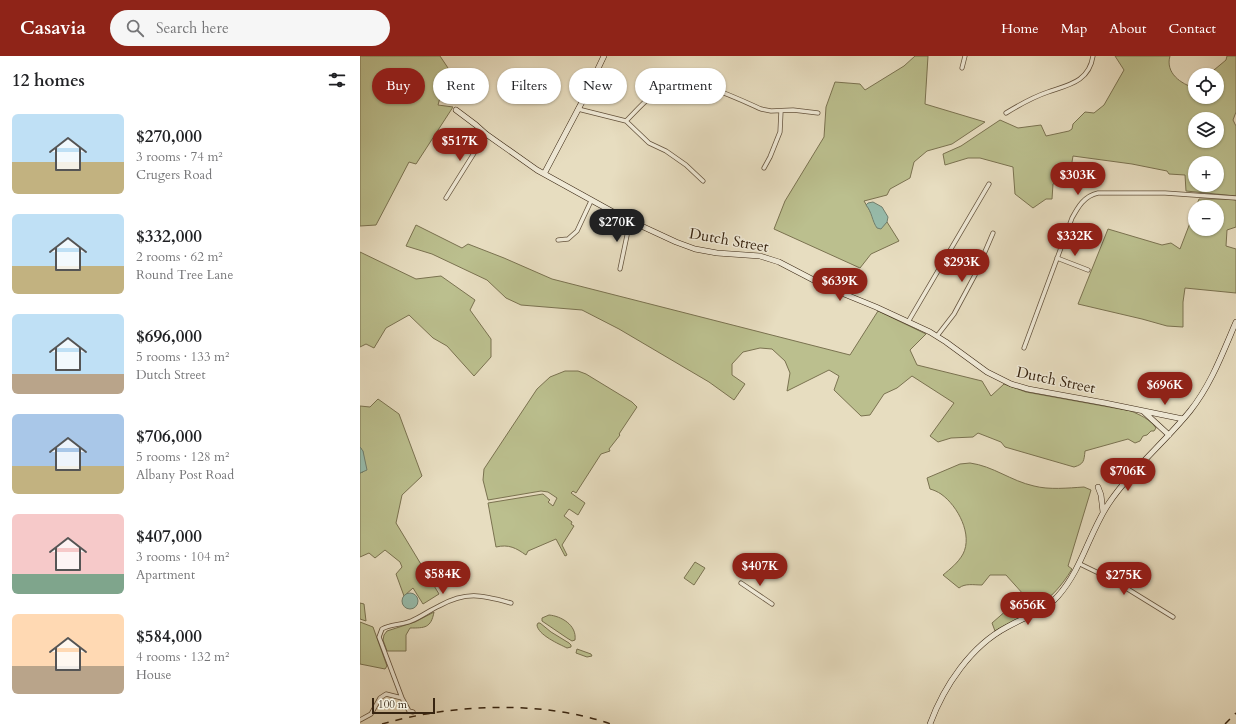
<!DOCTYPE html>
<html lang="en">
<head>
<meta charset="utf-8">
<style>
	body { margin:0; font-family:Cardo,serif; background:#f6f6f6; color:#202124; height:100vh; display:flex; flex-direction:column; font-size:15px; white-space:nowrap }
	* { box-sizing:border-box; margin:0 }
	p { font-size:13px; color:#757577 }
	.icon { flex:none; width:22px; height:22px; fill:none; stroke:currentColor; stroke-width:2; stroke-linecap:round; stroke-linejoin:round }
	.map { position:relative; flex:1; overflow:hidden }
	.drawer { display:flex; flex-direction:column; background:#fff; width:360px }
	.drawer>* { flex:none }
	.top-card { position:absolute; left:12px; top:12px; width:380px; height:36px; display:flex; gap:8px }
	.buttons { position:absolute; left:828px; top:12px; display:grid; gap:8px }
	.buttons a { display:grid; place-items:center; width:36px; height:36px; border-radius:50%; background:#fff; box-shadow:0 1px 3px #0004; font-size:20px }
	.scale { position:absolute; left:12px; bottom:10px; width:63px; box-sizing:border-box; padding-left:4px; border:2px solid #382511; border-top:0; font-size:11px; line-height:14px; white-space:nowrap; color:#382511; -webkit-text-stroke:3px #efe9d6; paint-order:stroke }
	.price { position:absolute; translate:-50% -34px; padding:0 9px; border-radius:14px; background:#8f2418; color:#fff; font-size:13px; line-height:26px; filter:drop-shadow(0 1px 2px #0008) }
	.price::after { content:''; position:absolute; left:50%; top:24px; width:12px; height:9px; margin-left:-6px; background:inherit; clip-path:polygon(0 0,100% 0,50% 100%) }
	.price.on { background:#222; color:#fff }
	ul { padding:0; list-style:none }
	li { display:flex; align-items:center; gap:12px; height:100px; padding:0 12px }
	li span { display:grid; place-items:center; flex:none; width:112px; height:80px; border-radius:6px; color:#555 }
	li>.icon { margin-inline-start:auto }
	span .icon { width:48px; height:48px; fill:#fffc; stroke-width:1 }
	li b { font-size:17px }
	h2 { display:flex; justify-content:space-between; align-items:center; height:48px; padding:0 12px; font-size:17px }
	.tag { padding:0 14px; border-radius:18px; background:#fff; box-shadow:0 1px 3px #0004; font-size:14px; line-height:36px }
	.tag.on { background:#8f2418; color:#fff }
	header { display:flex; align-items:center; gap:24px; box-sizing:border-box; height:56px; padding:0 20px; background:#8f2418; color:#fff }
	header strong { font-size:19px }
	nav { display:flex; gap:22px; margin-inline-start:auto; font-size:14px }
	.search { width:280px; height:36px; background:#f6f6f6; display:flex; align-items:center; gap:10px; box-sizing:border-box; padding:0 14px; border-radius:22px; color:#757577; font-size:15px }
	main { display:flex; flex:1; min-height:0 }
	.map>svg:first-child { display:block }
	.green { fill:#bbbf8e; stroke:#7a7250; fill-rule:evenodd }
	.water { fill:#97bdad; stroke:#71806f }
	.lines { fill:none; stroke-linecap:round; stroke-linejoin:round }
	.street-casing { stroke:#64533d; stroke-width:5 }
	.secondary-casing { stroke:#382511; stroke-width:6 }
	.street { stroke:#efe9d6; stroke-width:3.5 }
	.secondary { stroke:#efe9d6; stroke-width:5 }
	.rail { stroke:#382511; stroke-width:1.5; stroke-dasharray:7 7; stroke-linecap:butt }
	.labels { text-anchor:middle; stroke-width:3; stroke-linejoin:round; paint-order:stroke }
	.street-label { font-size:15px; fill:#382511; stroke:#efe9d6 }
</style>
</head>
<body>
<header>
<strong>Casavia</strong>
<div class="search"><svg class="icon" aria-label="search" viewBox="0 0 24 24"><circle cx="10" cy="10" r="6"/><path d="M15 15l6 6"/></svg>Search here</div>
<nav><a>Home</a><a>Map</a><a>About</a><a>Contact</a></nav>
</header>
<main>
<section class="drawer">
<h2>12 homes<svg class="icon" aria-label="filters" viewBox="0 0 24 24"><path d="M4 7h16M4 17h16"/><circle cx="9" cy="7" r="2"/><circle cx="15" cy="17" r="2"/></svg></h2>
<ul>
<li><span style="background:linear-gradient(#bfe0f5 60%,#c2b280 0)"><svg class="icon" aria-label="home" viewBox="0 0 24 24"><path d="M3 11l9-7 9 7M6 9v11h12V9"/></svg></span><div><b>$270,000</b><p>3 rooms · 74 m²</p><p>Crugers Road</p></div></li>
<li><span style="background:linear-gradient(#bfe0f5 65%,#c2b280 0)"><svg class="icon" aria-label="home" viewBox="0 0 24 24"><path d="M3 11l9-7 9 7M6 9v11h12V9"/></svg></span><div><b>$332,000</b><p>2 rooms · 62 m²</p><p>Round Tree Lane</p></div></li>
<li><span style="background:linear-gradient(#bfe0f5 75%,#b9a48a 0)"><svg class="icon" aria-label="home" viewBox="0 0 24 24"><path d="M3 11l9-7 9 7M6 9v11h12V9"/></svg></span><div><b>$696,000</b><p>5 rooms · 133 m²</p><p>Dutch Street</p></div></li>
<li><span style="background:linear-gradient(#a9c7e8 65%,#c2b280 0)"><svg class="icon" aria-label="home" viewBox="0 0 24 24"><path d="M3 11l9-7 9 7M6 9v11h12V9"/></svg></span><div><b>$706,000</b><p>5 rooms · 128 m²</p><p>Albany Post Road</p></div></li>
<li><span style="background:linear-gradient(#f6c9c9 75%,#7fa58c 0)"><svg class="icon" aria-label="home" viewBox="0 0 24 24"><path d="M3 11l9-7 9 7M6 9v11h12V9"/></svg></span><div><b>$407,000</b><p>3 rooms · 104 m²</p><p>Apartment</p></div></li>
<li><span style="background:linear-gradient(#ffd9b3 65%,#b9a48a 0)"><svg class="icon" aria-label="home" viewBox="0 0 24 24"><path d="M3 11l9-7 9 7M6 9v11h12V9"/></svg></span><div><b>$584,000</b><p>4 rooms · 132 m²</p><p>House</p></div></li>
</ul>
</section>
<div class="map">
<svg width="876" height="668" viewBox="0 0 876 668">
	<rect width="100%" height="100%" fill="#e7ddc0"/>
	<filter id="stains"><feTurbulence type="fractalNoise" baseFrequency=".005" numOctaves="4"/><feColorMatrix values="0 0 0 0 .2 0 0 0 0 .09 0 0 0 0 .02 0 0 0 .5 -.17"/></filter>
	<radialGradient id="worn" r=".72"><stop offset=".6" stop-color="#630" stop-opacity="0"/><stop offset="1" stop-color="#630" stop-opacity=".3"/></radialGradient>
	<path class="green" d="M0,0h80l8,12 -10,37 15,2 -37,57 -7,-2 -33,63 -16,1z
		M555,0h13l-3,48 60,18 -33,22 -25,7 -13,11 -4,16 -20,11 -3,6 -23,6 9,15 2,8 6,4 6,-6 12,19 -28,13 -11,14 -86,-39 11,-28 39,-64 2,-30 9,-25 25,2 5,6 39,-24z
		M755,0h55c-5,17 11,28 25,32v9h22v-22h-9l18,-15 1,-4h9v56l-3,8 3,6v70l-50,-5 -1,-16 -16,-1 -2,-3 -35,-7 -59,-8 -3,18 -8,3 -9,7 -1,15h-6l-13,9 -18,-14 -2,-27 -33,-9h-12l-23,7 -2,-11 18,-8 39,-26 18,8 23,-3 5,11 23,-5 3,-2 1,-5 12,-12 9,1 10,-8 20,-35zM835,63h22v22h-22zM835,107h22v22h-22z
		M839,143h31l6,1v27l-9,3 -1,16 10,3v44l-51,-5 -2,14v25l-16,-1 -25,-7 -64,-15 30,-75 54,16 9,-2 9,6 15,-39v19h22v-22h-21z
		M56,169l46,23 6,-4 36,14 48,21 298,76 28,-44 48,23 -16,16 7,15 65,16 9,15 13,-12 22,8 105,19c9,4 19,8 25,17l-2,3h-3l-4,4 -4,1 -3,5 -5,2 -7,-4 -43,12c-1,10 -1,13 -11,16l-69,-20 -4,-5 -23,-9 -5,4 -22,1 -13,4 -8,-6 24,-33 -42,-27 -15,12 -13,6 -14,21 -9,1 -27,-26 5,-14 -10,-6 -42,21 3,-18 -5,-12 -13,-12 -12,-1 -17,4 -11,12v11l13,9 -11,16 -25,-18 -90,-53 -37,-19 -61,-5 -15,-7 -19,-18 -55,-26 -26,-8z
		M0,196l56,27 25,-3 34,24 -5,10 21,29v18l-17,19 -27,-30 -14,-8 -24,-23 -23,13 -12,20 -8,-4 -6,3z
		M205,315h13l8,3 46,28 5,5 -18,27 1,1 -11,14 1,2 -9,3 -25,39 -3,-2 -2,2 14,10 -7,12 -9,-6 -5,7 8,6 -1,2 3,2 -12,19 5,10 -2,1 -9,-17 -28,12 -2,4c-10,-7 -17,-11 -30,-8l-8,-44 55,-9 7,6 -2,2 5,4 4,-8 -9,-6 -7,-1 -53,9 -5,-20 1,-11 53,-80 13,-12z
		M18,343l21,15 23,62 -20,19 -6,28 43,71 -16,10 -10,-16 -9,8 -8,-22 6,-7 -2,-5 -15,-12 -10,8 -6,-5 -9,4v-84l3,-1v-20l-3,-5v-41l10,1z
		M610,407c23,3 41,18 64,23 15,4 34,2 50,1l7,3 -23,76 4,3c-21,35 -43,43 -77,62l-3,-8 32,-28 -18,-20h-16l-8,10c-8,0 -17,-2 -23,3l-16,-13c7,-6 15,-12 20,-21 10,-19 -5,-48 -22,-60 -3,-2 -7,-4 -11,-5l-3,-11 33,-14z
		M335,506l10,6 -11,17 -10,-7z
		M0,547l4,1 2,17 -6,-2z
		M74,556c-3,16 -9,16 -24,16l-4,7v16h-19l-4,-11 1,-5 3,-4 28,-9z
		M189,559c12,1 28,10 26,25l-3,1 -5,-3 -25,-17v-3z
		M0,566l13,5 14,39 -2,3 -25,-5z
		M178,567h2l11,9 18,11 2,2v2l-4,1c-8,-4 -29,-13 -30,-23z
		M217,593l14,5 1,2 -5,1 -11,-4z"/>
	<path class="water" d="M513,146l9,5 6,10 -1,5 -6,7 -4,-1c-5,-7 -5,-16 -11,-23l2,-2z
		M0,391l3,4 4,19 -7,3z
		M42 545a8 8 0 1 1 16 0a8 8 0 1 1-16 0Z"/>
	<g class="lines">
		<g class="street-casing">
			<path id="street" d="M602,12l3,-12
				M218,53l48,12 23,22 17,8 20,14 17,16
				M646,57c13,-8 27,-16 42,-21 20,-7 41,-10 45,-36
				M266,65c10,-10 34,-37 47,-40 17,-5 70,20 88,28l10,2 22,-1 25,3
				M404,112l6,-11 10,-25 1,-21
				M86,142l40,-64
				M198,184l10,-1 9,-8 14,-30
				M697,202l31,12
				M260,213l10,-48
				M548,266l81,-138
				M577,280l17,-22 21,-39 18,-42
				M664,292l48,-130c6,-11 12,-22 26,-25h67l71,5
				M720,508l33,16 60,37
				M381,527l31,21
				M42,642l-23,-61 3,-8c8,-5 20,-4 29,-8 10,-4 19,-11 28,-15 28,-15 42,-11 72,-3
				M0,664l11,-6 9,-16 6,-4 16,4 7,13 4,1"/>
		</g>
		<g class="secondary-casing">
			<path id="secondary" d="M96,54l20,15 10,9 51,36 85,47 54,25 19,7 22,4 43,3 19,6 48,25 49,20 54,25 16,10 41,30 24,12 17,5 77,14 78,16
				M184,118l38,-72 22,-46
				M784,356l25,23
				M738,431l3,8 2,17
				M570,668c14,-38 41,-78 77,-97 18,-10 38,-16 51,-31 24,-27 31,-63 51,-93 23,-34 55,-60 81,-92 21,-26 33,-59 46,-89"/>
		</g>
		<use href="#street" class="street"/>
		<use href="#secondary" class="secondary"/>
		<path class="rail" d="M22,668c70,-20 160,-24 229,0
			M865,668l11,-11"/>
	</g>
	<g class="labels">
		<g class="street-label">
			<text transform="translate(369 184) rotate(10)" y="5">Dutch Street</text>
			<text transform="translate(696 324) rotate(12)" y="5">Dutch Street</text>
		</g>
	</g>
	<rect width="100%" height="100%" filter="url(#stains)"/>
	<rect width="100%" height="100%" fill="url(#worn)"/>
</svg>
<div class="buttons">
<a><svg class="icon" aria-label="locate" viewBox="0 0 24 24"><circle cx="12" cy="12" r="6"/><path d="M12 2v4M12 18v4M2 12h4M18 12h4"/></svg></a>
<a><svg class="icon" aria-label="layers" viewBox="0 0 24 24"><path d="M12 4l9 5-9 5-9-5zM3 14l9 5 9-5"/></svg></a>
<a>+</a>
<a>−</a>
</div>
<div class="scale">100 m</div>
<b class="price" style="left:100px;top:106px">$517K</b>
<b class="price" style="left:718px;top:140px">$303K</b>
<b class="price on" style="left:257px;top:187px">$270K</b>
<b class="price" style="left:715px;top:201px">$332K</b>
<b class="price" style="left:602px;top:227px">$293K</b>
<b class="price" style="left:480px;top:246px">$639K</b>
<b class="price" style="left:805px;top:350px">$696K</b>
<b class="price" style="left:768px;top:436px">$706K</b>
<b class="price" style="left:400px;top:531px">$407K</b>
<b class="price" style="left:83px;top:539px">$584K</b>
<b class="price" style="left:764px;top:540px">$275K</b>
<b class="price" style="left:668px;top:570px">$656K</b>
<div class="top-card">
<a class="tag on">Buy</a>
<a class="tag">Rent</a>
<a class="tag">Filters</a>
<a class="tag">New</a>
<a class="tag">Apartment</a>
</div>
</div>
</main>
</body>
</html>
